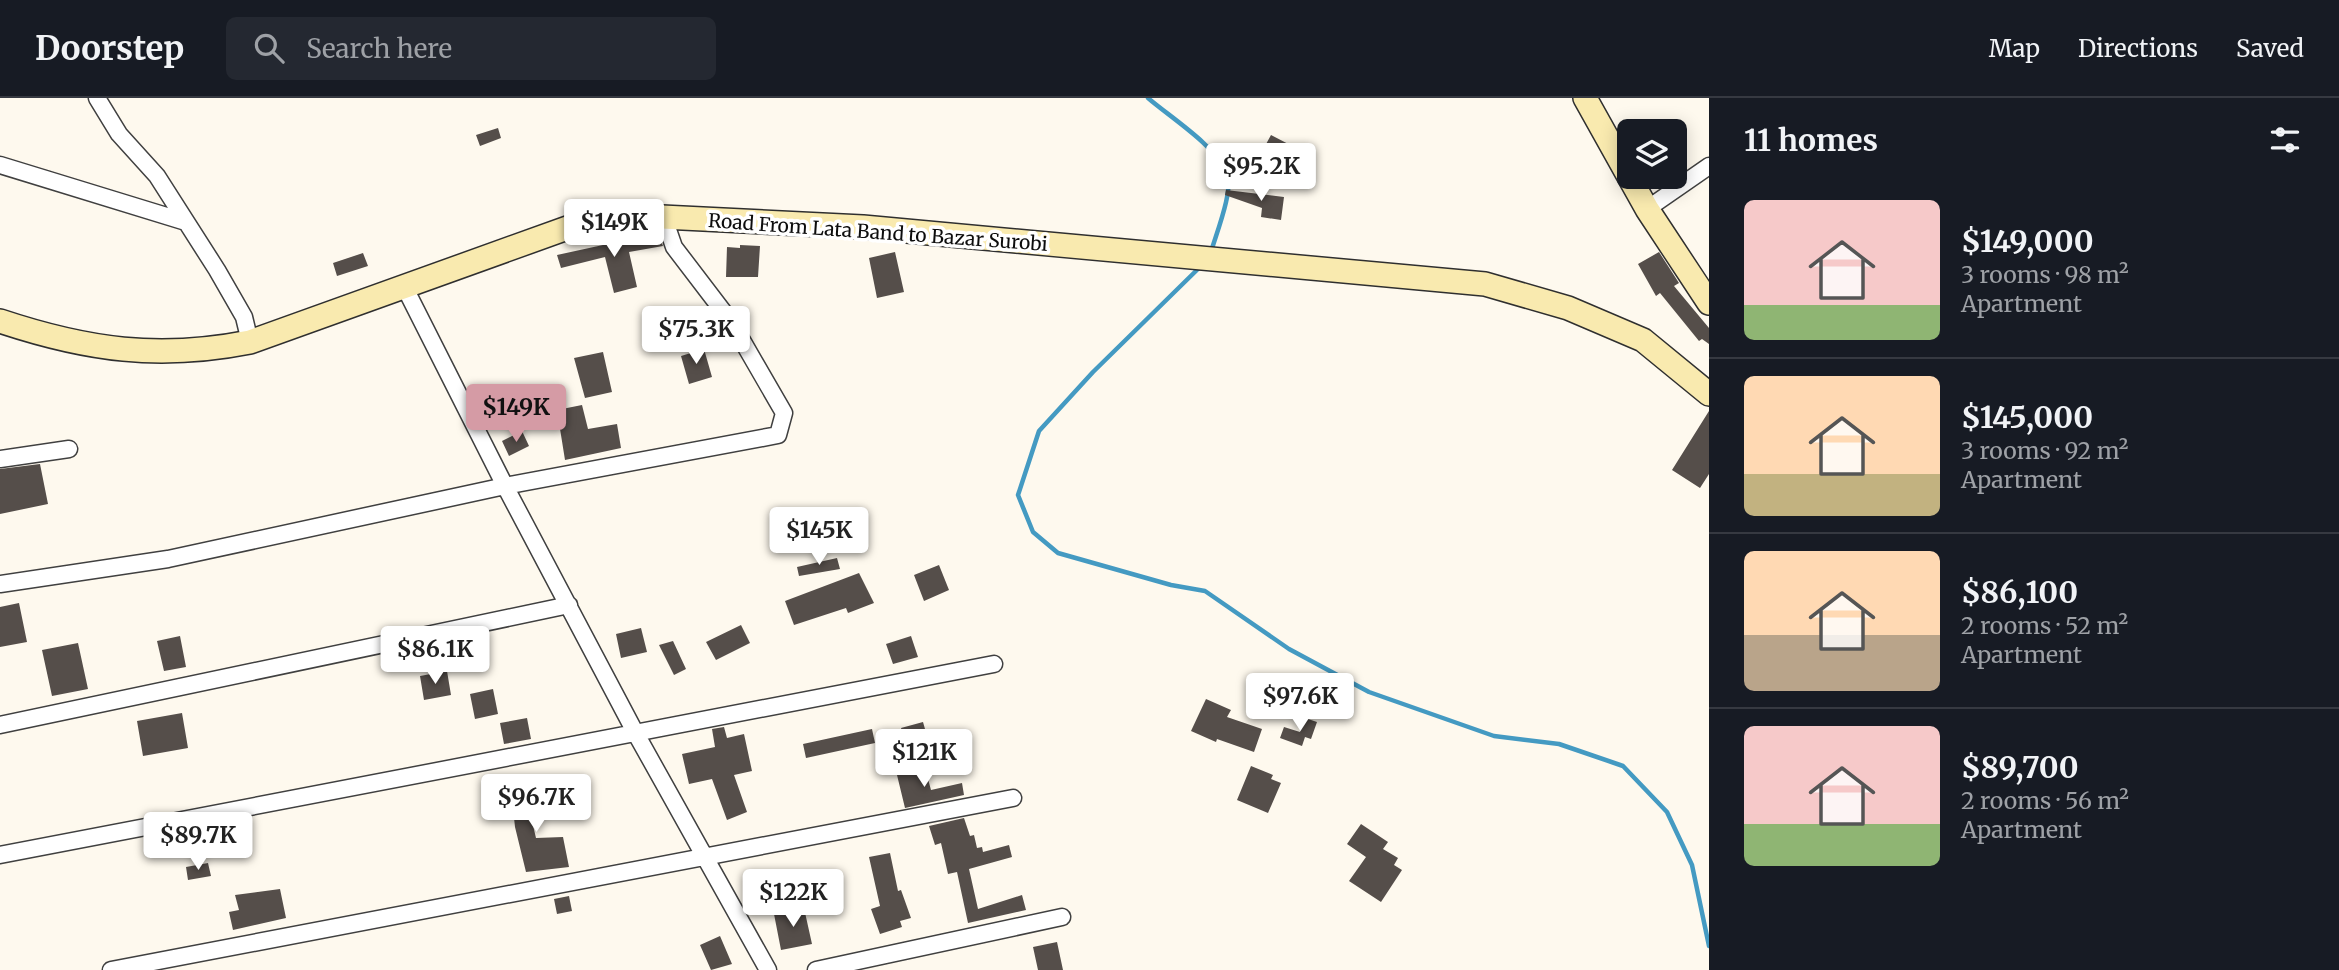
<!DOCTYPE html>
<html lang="en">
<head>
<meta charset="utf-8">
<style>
	body { margin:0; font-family:Merriweather,serif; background:#242831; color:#f1f3f6; height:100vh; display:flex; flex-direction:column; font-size:26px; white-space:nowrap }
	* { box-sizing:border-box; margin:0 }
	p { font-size:23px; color:#9ea1a6 }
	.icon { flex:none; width:38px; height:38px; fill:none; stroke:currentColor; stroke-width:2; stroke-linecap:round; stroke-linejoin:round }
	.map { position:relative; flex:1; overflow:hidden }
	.drawer { display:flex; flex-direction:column; background:#171b24; width:630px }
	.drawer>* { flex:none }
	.tools { position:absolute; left:1617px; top:21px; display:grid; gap:14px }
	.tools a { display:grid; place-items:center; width:70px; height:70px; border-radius:10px; background:#171b24; box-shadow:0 4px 18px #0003; font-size:35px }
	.price { position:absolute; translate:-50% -60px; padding:0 16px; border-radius:7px; background:#fff; color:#222; font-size:23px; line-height:46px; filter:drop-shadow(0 2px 4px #0008) }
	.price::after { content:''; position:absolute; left:50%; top:42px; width:21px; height:16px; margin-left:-10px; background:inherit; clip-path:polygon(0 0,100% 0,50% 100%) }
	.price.active { background:#d59ba5; color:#111 }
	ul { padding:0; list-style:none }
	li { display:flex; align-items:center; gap:21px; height:175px; padding:0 35px }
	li+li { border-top:2px solid #363941 }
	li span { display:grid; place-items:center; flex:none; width:196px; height:140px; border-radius:10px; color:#555 }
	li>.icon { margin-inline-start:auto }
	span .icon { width:84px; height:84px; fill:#fffc; stroke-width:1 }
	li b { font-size:30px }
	h2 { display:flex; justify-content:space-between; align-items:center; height:84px; padding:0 35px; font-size:30px }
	header { display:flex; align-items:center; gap:42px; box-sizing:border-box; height:98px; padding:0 35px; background:#171b24; border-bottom:2px solid #363941 }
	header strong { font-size:33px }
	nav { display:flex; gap:38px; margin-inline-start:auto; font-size:24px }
	.search { width:490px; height:63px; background:#242831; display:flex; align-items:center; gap:18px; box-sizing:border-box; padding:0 24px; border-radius:10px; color:#9ea1a6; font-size:26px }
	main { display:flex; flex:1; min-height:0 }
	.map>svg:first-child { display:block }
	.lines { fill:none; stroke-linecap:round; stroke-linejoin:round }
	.stream { stroke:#449ac2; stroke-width:4.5 }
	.building { fill:#554e4a }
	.minor-casing { stroke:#404040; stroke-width:19 }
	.secondary-casing { stroke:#2f2f2f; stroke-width:26 }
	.minor { stroke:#fff; stroke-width:16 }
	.secondary { stroke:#f9eaaf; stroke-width:23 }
	.labels { text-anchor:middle; stroke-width:7; stroke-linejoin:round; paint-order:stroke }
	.street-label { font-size:19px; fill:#0d0d0d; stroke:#fff }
</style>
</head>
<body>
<header>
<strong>Doorstep</strong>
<div class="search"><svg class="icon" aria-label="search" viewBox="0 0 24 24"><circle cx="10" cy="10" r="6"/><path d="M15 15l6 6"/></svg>Search here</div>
<nav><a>Map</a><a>Directions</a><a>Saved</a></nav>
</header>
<main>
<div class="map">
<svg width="1709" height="872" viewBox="0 0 1709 872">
	<rect width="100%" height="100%" fill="#fef9ee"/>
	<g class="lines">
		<path class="stream" d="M1148,0c22,19 68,48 79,75 7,17 -11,61 -16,79
			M1202,167l-109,107 -54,59 -21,64 15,37 25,21 113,32 34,6 84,58 80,43 125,44 65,8 64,22 44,46 25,53 17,81"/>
	</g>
	<path class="building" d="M498,30l3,10 -21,8 -4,-11z
		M1271,37l25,13 -6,11 -25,-13z
		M1226,92l58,7 -3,23 -20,-3 1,-9 -37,-13z
		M658,135l5,13 -34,6 8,35 -23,6 -9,-36 -44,11 -4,-13z
		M740,147l20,1 -2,31h-32l1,-30 13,1z
		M895,154l9,40 -27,6 -8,-40z
		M1659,154l20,31 -5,3 35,42v16l-7,-5 -3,2 -39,-48 -4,3 -18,-32z
		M363,155l5,13 -31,10 -4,-13z
		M668,238l2,12 -21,4 -2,-12z
		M704,251l8,28 -23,7 -8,-28z
		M603,254l9,40 -27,6 -11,-40z
		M582,307l6,24 29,-5 4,24 -56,12 -8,-50z
		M1709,313v63l-9,14 -28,-18z
		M522,333l7,15 -20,10 -7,-15z
		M40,366l8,40 -48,10v-45z
		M837,460l3,11 -41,7 -2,-9z
		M939,467l10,25 -25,11 -10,-26z
		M859,475l15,30 -26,10 -2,-5 -52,17 -9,-24z
		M19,505l8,39 -27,5v-40z
		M741,527l9,18 -34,17 -10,-18z
		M641,530l6,24 -26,6 -5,-24z
		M180,538l6,31 -22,4 -7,-30z
		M911,538l7,21 -25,7 -7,-20z
		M673,543l13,28 -12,6 -15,-30z
		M78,545l10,46 -36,7 -10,-46z
		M447,573l4,24 -27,5 -4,-24z
		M493,591l5,25 -23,5 -5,-25z
		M1206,601l25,11 -4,7 35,12 -8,23 -37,-13 -1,3 -25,-11z
		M182,615l6,35 -45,8 -6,-35z
		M527,620l4,21 -27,5 -4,-21z
		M1305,620l12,4 -6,17 -6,-2 -3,9 -22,-8 4,-11 16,5z
		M923,624l4,14 -22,5 -4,-13z
		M724,629l3,11 17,-4 8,37 -18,4 13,37 -20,8 -15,-41 -23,5 -7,-30 33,-7 -3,-18z
		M872,631l3,14 -69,15 -3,-14z
		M957,633l7,29 -26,6 -6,-29z
		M899,645l5,20 -13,3 -4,-20z
		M1251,668l22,9 -2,4 10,4 -13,30 -31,-13z
		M925,670l6,22 31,-7 2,12 -59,13 -8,-33z
		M538,688l5,29 -12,2 5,21 27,-1 6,30 -43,5 -11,-45 -4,-37z
		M964,720l6,18 4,-1 3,13 5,-1 1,5 26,-7 3,12 -43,12 9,40 44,-14 4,15 -58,13 -11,-51 -9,2 -7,-31 -6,2 -6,-19z
		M1361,726l27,18 -5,7 15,9 -4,7 8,5 -21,32 -32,-21 17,-24 -19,-13z
		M890,755l8,38 3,-1 10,28 -11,3 2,6 -22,7 -9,-25 9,-3 -11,-49z
		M208,765l3,13 -23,4 -2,-13z
		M280,791l6,29 -53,12 -4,-18 10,-2 -4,-15z
		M569,798l3,15 -15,3 -3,-15z
		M804,810l8,36 -31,6 -7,-36z
		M720,838l12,28 -21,6 -11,-25z
		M1057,844l6,28h-25l-5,-23z"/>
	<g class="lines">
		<g class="minor-casing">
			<path id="minor" d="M97,0l22,36 38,42 60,94 27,47 6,25
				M0,67l186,57
				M1647,111l62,-43
				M405,190l100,198 130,246 133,238
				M0,361l69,-10
				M0,486l168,-25 337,-73 273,-51 6,-22 -52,-90 -58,-76 -10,-29
				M0,627l569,-120
				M0,757l994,-191
				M111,872l902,-172
				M816,872l246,-53"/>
		</g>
		<g class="secondary-casing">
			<path id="secondary" d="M1585,0l62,111 62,94
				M0,223c87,29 159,39 250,21l320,-115 72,-11 221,11 622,57 83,24 75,32 66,54"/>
		</g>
		<use href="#minor" class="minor"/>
		<use href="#secondary" class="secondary"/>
	</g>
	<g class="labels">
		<g class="street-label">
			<text transform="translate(878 134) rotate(4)" y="7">Road From Lata Band to Bazar Surobi</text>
		</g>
	</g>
</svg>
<div class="tools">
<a><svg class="icon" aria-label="layers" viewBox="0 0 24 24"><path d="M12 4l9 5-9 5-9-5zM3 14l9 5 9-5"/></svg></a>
</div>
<b class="price" style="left:1261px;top:105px">$95.2K</b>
<b class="price" style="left:614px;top:161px">$149K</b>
<b class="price" style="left:696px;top:268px">$75.3K</b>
<b class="price active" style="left:516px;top:346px">$149K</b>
<b class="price" style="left:819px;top:469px">$145K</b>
<b class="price" style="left:435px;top:588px">$86.1K</b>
<b class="price" style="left:1300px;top:635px">$97.6K</b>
<b class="price" style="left:924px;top:691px">$121K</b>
<b class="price" style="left:536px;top:736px">$96.7K</b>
<b class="price" style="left:198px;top:774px">$89.7K</b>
<b class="price" style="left:793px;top:831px">$122K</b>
</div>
<section class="drawer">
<h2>11 homes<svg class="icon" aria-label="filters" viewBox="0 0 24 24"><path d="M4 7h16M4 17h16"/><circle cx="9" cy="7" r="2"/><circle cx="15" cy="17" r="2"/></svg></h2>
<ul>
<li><span style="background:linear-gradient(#f6c9c9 75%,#8fb573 0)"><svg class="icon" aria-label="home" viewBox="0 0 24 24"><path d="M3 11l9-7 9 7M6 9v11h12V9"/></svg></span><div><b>$149,000</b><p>3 rooms · 98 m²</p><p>Apartment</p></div></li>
<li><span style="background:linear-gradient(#ffd9b3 70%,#c2b280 0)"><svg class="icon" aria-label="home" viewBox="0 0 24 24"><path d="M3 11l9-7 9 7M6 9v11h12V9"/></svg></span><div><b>$145,000</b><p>3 rooms · 92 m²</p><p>Apartment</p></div></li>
<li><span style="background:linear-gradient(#ffd9b3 60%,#b9a48a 0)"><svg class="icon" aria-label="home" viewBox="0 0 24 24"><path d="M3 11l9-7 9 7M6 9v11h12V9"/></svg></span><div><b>$86,100</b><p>2 rooms · 52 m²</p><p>Apartment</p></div></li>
<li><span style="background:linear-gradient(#f6c9c9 70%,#8fb573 0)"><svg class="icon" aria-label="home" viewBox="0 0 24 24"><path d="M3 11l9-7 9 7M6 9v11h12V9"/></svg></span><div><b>$89,700</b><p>2 rooms · 56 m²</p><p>Apartment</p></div></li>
</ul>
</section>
</main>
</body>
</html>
